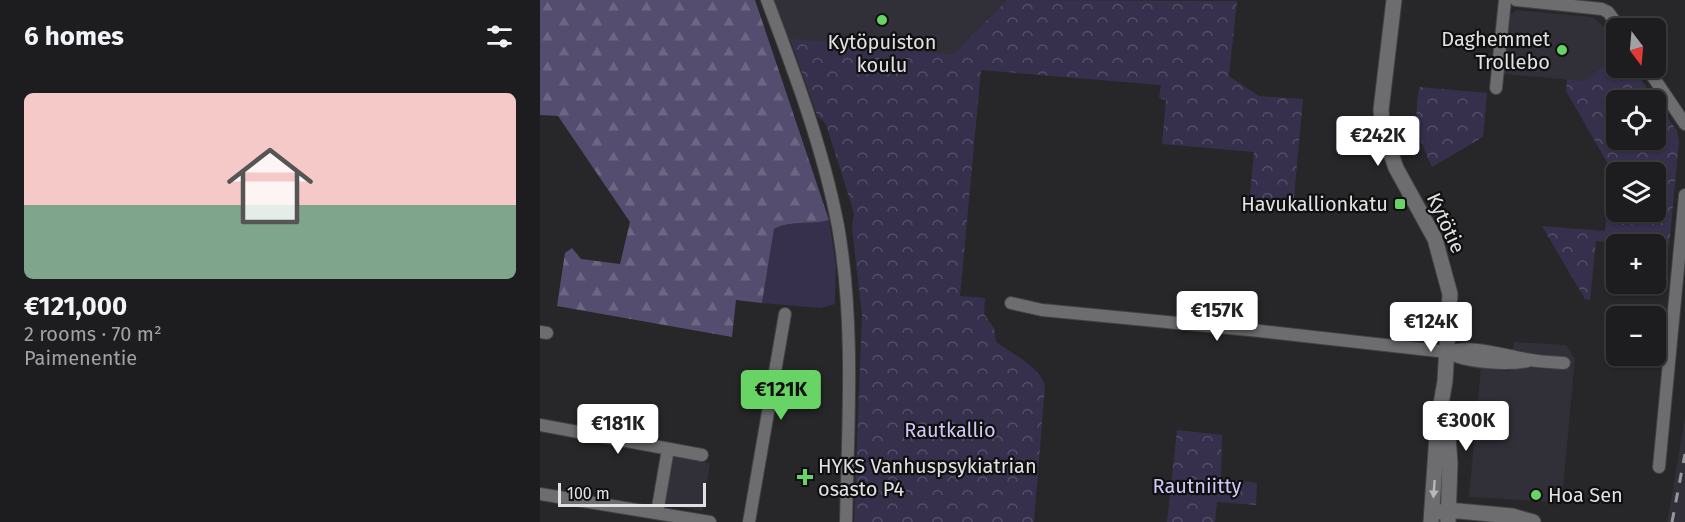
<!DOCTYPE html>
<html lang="en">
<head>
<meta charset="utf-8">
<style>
	body { margin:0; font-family:"Fira Sans",sans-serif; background:#252629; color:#f1f3f6; height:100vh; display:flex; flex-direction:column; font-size:22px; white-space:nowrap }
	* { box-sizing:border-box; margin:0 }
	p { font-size:20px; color:#a0a2a5 }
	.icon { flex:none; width:33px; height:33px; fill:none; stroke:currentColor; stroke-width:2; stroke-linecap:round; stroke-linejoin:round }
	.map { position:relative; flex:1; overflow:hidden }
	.sheet { display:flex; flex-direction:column; background:#1d1d20; width:540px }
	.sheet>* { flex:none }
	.needle { width:39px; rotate:164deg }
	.fabs { position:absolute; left:1066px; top:18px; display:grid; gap:12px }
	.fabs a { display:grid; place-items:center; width:60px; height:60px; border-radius:9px; background:#1d1d20; box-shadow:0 2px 4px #0004,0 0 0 2px #3b3b3e; font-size:30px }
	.scale { position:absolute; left:18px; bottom:15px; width:148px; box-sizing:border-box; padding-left:6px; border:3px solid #e1e1e3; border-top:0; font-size:16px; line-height:21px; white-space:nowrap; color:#e1e1e3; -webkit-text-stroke:4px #101011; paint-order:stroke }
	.price { position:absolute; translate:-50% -51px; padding:0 14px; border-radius:6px; background:#fff; color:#222; font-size:20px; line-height:39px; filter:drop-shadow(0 2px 3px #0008) }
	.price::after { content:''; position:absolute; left:50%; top:36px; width:18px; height:14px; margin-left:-9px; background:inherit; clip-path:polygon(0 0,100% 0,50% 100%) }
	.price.current { background:#68d465; color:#111 }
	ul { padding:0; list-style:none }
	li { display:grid; align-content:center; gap:12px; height:318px; padding:0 24px }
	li+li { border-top:2px solid #3b3b3e }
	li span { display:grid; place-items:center; height:186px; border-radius:9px; color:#555 }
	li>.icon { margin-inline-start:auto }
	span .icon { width:108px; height:108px; fill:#fffc; stroke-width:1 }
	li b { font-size:26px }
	h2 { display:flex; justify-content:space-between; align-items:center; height:72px; padding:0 24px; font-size:26px }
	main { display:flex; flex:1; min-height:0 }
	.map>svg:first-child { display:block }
	.built { fill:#313039 }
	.grass { fill:#36304d }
	.forest { fill:url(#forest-firs) }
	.park { fill:url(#park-crowns); fill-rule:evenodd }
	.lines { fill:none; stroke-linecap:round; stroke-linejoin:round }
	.street-casing { stroke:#424245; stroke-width:14 }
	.secondary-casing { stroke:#424245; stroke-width:17 }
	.street { stroke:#6d6d70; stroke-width:12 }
	.secondary { stroke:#6d6d70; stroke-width:15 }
	.rail { stroke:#97979a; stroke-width:3; stroke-dasharray:10 10; stroke-linecap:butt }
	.oneway { fill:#b8b8bb }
	.poi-dot { fill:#68d465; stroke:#101011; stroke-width:2 }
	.labels { text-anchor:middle; stroke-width:4.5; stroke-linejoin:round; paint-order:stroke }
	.poi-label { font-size:20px; fill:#e1e1e3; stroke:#101011; text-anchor:end }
	.street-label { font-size:20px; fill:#e1e1e3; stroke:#101011 }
	.park-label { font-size:20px; fill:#d0c7f8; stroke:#101011 }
</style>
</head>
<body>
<main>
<section class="sheet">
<h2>6 homes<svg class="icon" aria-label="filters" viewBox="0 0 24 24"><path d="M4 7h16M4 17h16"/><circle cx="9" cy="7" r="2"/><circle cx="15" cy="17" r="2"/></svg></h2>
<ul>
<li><span style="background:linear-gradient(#f6c9c9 60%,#7fa58c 0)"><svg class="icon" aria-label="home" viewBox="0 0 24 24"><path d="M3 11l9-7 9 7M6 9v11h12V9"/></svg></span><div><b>€121,000</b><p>2 rooms · 70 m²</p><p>Paimenentie</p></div></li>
</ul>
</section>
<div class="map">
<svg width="1145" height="522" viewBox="0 0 1145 522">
	<defs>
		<pattern id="forest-firs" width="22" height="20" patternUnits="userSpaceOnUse" patternTransform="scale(1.5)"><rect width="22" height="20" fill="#544d6f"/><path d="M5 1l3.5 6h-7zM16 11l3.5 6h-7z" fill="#6c6683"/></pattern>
		<pattern id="park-crowns" width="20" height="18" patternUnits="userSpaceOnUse" patternTransform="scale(1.5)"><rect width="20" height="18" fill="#36304d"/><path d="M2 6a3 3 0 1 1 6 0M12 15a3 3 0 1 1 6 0" fill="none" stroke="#534e66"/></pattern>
	</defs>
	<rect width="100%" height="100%" fill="#27272a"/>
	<path class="built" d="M230,0h237l-52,54 -171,-14z
		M976,10l76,7 16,13 9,13v13l-33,25 -80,-7 6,-59z
		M974,342l52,3 9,14 -13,138h-8v5l-85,-5 12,-129 29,3z
		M1145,416v106h-18l4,-21z
		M133,456l37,7 -8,48 -38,-7z"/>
	<path class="grass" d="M289,220l7,45 -1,39 -14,4 -59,-5 12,-74c15,-9 38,-4 55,-9z"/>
	<path class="forest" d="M0,0h215l74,220c-17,5 -40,0 -55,9l-12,74 -26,-3 -4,37 -175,-31 8,-53 7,-5 9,11 39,5 10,-42 -72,-106 -18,-1z"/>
	<path class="park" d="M467,0l230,1 -8,75 30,20 44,3 -10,109 -44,-3 5,-53 -92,-8 4,-44 -7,-2 2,-13 -180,-15 -21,226 25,2 -1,16 10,14 2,14c17,12 42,24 49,43l-11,137h-180l8,-207 -10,-87 2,-15 -28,-89 -9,-9 -27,-76 164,15z
		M1077,56v12h16l44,63 2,10 -10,106 -73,-6 -6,59 -5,-1 -43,-73 63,5 6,-62 -45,-78 1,-12 17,2zM1116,100v40h-39v-40zM1077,172h39v40h-39z
		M879,87l68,6 -4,44 -51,30c-16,-35 -18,-42 -13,-80z
		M637,430l45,5 -1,43 36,5 -1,22 -39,-3 -2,20h-48z"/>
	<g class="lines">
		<g class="street-casing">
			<path id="street" d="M227,0c28,74 56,148 71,226 17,96 10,199 8,296
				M976,0l86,9 6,3 12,16
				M1107,68l38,56
				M956,88l9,-88
				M471,303l31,7 218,21 187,21c27,-8 57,4 84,8 10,2 22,2 33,3
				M0,332l7,1
				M907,352c18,11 61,13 81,9
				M0,425l162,30
				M1119,467l26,-272
				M0,494l170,28
				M117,513l11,-64
				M209,522l36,-208"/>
		</g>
		<g class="secondary-casing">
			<path id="secondary" d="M854,0l-13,110 2,21 13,37 39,71 15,55 -5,87 -7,40 -7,101
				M906,409l4,54 -2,59
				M901,512l7,-2 64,6 21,6"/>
		</g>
		<use href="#street" class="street"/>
		<use href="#secondary" class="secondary"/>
		<path class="rail" d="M1132,522l13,-68"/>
	</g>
	<defs><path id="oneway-solid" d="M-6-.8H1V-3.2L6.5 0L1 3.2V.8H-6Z" transform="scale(1.5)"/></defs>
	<use class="oneway" href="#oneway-solid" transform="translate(894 489) rotate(94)"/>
	<g class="poi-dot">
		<circle cx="342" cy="20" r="6"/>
		<circle cx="1022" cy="50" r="6"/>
		<rect x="854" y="198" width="12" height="12" rx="3"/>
		<path d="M262 468h6v6h6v6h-6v6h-6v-6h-6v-6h6z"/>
		<circle cx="996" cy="495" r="6"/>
	</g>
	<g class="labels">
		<g class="poi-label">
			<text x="1010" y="46">Daghemmet<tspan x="1010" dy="23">Trollebo</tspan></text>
			<text x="342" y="49" text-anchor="middle">Kytöpuiston<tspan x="342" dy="23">koulu</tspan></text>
			<text x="848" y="211">Havukallionkatu</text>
			<text x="278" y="473" text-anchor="start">HYKS Vanhuspsykiatrian<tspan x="278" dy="23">osasto P4</tspan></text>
			<text x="1008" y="502" text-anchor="start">Hoa Sen</text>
		</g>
		<g class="street-label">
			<text transform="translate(906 223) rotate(65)" y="7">Kytötie</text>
		</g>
		<g class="park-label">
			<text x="410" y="437">Rautkallio</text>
			<text x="657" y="493">Rautniitty</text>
		</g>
	</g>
</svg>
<div class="fabs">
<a><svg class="needle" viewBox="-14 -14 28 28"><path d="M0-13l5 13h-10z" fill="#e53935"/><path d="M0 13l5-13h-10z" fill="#a0a2a5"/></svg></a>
<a><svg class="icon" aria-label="locate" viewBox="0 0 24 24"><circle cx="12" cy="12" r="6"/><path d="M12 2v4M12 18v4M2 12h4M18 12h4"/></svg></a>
<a><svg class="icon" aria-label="layers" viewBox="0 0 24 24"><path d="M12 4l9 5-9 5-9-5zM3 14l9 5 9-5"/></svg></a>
<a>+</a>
<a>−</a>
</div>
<div class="scale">100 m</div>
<b class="price" style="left:838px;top:167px">€242K</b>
<b class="price" style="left:677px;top:342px">€157K</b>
<b class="price" style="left:891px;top:353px">€124K</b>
<b class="price current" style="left:241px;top:421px">€121K</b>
<b class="price" style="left:926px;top:452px">€300K</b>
<b class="price" style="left:78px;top:455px">€181K</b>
</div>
</main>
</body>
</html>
